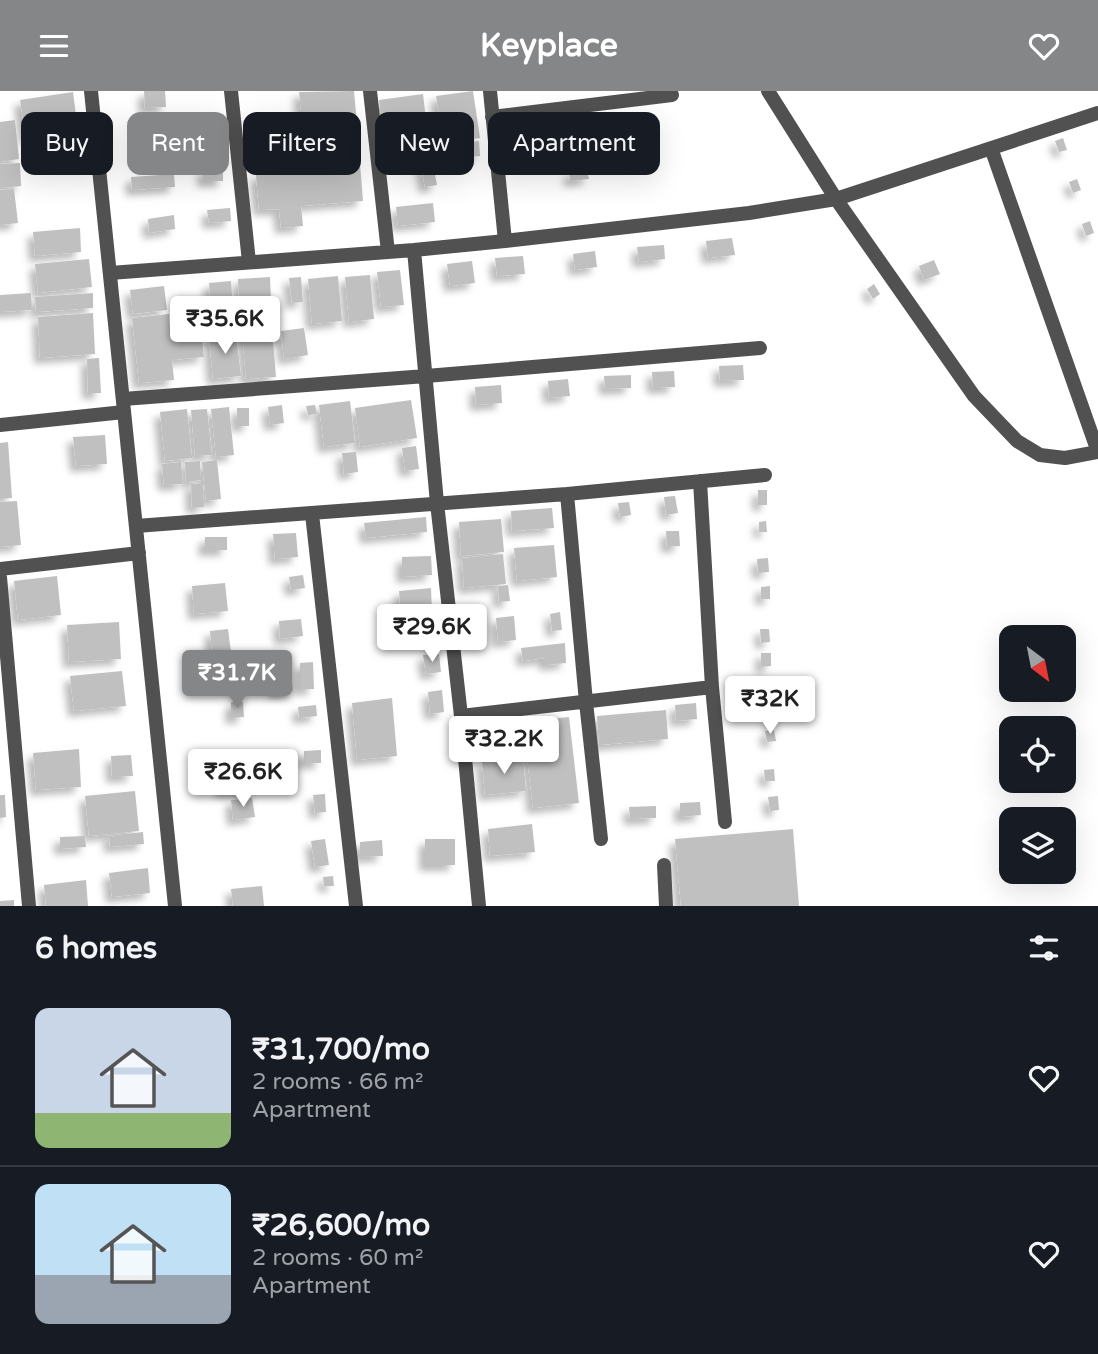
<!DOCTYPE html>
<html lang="en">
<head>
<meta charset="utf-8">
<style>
	body { margin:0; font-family:"Varela Round",sans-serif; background:#242831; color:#f1f3f6; height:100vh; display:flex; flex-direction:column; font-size:26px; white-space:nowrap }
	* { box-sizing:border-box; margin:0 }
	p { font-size:23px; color:#9ea1a6 }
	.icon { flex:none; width:38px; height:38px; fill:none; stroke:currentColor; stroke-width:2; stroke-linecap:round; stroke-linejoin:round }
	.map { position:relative; height:815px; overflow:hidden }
	.panel { display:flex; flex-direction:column; background:#171b24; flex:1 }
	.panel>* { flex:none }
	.banner { position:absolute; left:21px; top:21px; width:700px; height:63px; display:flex; gap:14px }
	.needle { width:46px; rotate:148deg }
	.buttons { position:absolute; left:999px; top:534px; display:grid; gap:14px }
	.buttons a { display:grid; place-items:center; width:77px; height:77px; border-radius:14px; background:#171b24; box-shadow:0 7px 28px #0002; font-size:35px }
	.price { position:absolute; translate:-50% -60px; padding:0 16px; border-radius:7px; background:#fff; color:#222; font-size:23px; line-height:46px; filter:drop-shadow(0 2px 4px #0008) }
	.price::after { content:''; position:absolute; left:50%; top:42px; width:21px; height:16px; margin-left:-10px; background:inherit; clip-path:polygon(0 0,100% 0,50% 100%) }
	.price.on { background:#858687; color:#fff }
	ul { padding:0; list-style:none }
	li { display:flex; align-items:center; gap:21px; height:175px; padding:0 35px }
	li+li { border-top:2px solid #363941 }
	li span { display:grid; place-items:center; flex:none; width:196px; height:140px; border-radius:14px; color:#555 }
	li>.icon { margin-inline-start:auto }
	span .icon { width:84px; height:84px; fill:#fffc; stroke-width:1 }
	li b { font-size:30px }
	h2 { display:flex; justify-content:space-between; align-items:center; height:84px; padding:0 35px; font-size:30px }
	.chip { padding:0 24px; border-radius:14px; background:#171b24; box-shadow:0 7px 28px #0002; font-size:24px; line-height:63px }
	.chip.on { background:#858687; color:#fff }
	header { display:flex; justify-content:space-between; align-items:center; height:91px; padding:0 35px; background:#858687; color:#fff; font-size:32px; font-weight:800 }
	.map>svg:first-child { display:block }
	.building { fill:#c0c0c0; filter:url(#shadow) }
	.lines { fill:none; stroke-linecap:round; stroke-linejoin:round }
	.minor { stroke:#515151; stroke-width:14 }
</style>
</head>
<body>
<header><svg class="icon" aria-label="menu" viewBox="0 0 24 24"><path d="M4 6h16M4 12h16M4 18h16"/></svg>Keyplace<svg class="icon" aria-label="heart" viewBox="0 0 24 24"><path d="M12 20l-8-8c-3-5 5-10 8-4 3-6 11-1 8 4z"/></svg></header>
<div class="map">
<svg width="1098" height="815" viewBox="0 0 1098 815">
	<defs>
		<filter id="shadow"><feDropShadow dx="-6" dy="6" stdDeviation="3.5" flood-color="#0004"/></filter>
	</defs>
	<rect width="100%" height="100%" fill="#fff"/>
	<path class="building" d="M144,0h21l1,16 -21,1z
		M354,0l3,33 -54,5 -4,-37z
		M473,0l7,47 -47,6 -2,-16 10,-1 -5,-31z
		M73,1l5,39 -52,7 -6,-38z
		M423,3l4,34 -44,5 -4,-33z
		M644,24l2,36h-13l-3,-35z
		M219,26l4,24 -39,7 -4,-24z
		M619,27l1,14 -22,2 -2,-14z
		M15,29l4,39 -19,3v-40z
		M171,35l1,16 -11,1 -2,-16z
		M531,35l17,1v10h-18z
		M426,41l3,23 -34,4 -2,-23z
		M1063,47l4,12 -8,2 -4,-11z
		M479,50l1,15 -24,2 -2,-14z
		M451,54l2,15 -17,2 -1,-15z
		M20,72l1,23 -21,2v-24z
		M360,73l3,37 -62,5 2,20 -22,2 -2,-19 -20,1 -3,-35z
		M433,73l4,21 -12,2 -4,-21z
		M203,77l20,1v12h-20z
		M587,79l2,9 -19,2 -1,-9z
		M174,83l1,13 -43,3 -1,-13z
		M1077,88l4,11 -8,3 -4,-11z
		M14,98l4,34 -18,2v-35z
		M433,112l2,19 -37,4 -2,-19z
		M230,117l1,13 -22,2 -2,-13z
		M174,124l1,14 -26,4 -1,-14z
		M1090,130l4,12 -8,3 -4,-12z
		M80,137l1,24 -46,4 -2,-24z
		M732,147l3,17 -27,3 -2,-17z
		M664,154l1,14 -26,3 -2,-15z
		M595,160l2,16 -22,3 -2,-16z
		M523,165l2,18 -28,2 -2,-18z
		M89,168l3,28 -54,6 -3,-29z
		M934,169l6,14 -16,6 -5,-14z
		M472,170l3,22 -25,3 -3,-22z
		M400,179l4,35 -23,2 -4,-35z
		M370,184l4,44 -25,3 -4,-45z
		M338,185l4,45 -30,3 -4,-45z
		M270,186l2,48 -32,1 -2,-47z
		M301,186l2,25 -11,1 -3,-25z
		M231,190l2,26 -22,3 -2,-27z
		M874,193l6,10 -7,5 -6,-10z
		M164,195l3,24 -34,4 -3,-24z
		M31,202l1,17 -32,2v-17z
		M93,202v15l-57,4 -1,-15z
		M93,222l2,41 -55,4 -2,-41z
		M169,223l1,17 31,-4 3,30 -32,3 2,20 -35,3 -7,-65z
		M272,236l4,50 -30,2 -4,-50z
		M304,237l4,27 -24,4 -3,-28z
		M236,242l5,43 -28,3 -4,-43z
		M99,267l2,35h-13l-1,-34z
		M743,274l1,15 -24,1 -1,-15z
		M674,280l1,16 -22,1 -1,-16z
		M631,284v13l-26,1 -1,-13z
		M568,288l2,17 -21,2 -1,-17z
		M501,294l1,18 -26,2 -1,-18z
		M411,309l6,38 -57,9 -5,-39z
		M350,310l5,42 -31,4 -5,-42z
		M282,314l2,18 -14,2 -2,-18z
		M315,314l2,9 -9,1 -2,-9z
		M229,316l5,48 -18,2 -5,-48z
		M237,317h12v18h-12z
		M187,318l5,49 -27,3 -5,-49z
		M207,318l5,46 -17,1 -4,-46z
		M105,344l2,29 -31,2 -3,-29z
		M8,351l4,56 -12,1v-56z
		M416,355l3,23 -14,2 -3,-23z
		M356,361l2,20 -14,2 -2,-21z
		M217,369l4,39 -15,2 -4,-39z
		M200,370l1,19 -15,2 -1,-20z
		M181,371l2,22 -19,1 -2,-21z
		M191,393h12l1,23 -12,1z
		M758,399h9v15h-9z
		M675,405l3,17 -12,2 -2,-18z
		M17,410l4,44 -21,2v-45z
		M629,411l2,13 -11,2 -2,-14z
		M552,417l2,20 -42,3 -1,-20z
		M426,426l1,15 -61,6 -2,-15z
		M501,428l3,33 -43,4 -2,-34z
		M766,430l1,11h-8v-10z
		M666,440h13l1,15 -13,1z
		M296,442l2,24 -23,2 -2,-25z
		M205,446h22v13h-23z
		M554,454l3,32 -40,4 -3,-33z
		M503,463l3,30 -42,4 -2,-30z
		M431,465l1,19 -30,2v-20z
		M768,467l1,14 -11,1 -1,-14z
		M303,484l2,13 -14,2 -2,-13z
		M57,485l4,39 -43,5 -4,-39z
		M225,492l3,28 -34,3 -2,-28z
		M508,494l2,16 -11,1 -1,-16z
		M770,495v13h-9v-12z
		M431,497l1,27 -31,3 -2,-27z
		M560,521l2,18 -10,1 -2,-17z
		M514,525l2,24 -18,2 -2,-24z
		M301,528l2,17 -23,3 -1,-18z
		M119,531l2,37 -52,3 -2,-37z
		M228,538l4,31 -19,2 -3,-31z
		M760,538h9l1,13 -9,1z
		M565,552l1,20 -21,2v-7l-22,3 -2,-13z
		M761,562h10v13l-10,1z
		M439,563l2,18 -15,2 -3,-19z
		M313,571l1,27h-14v-26z
		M122,580l4,35 -52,5 -4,-35z
		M292,589l1,11 -18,2 -1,-11z
		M442,599l2,22 -14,2 -2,-22z
		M392,607l5,58 -40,4 -5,-57z
		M231,611h12l1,15 -13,1z
		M696,612l1,16 -21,2 -1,-16z
		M316,614l1,11 -18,2 -1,-11z
		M666,619l2,29 -69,6 -2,-29z
		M569,626l10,86 -46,5 -10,-86z
		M774,639l2,11 -9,1 -2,-11z
		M79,658l2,38 -45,3 -3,-37z
		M321,659v13h-17v-12z
		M131,664l2,21 -21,1 -1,-21z
		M523,666l3,34 -41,4 -3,-34z
		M250,677l1,23 -30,1 -1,-23z
		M774,678l1,12h-10l-1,-11z
		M135,700l4,40 -50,5 -4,-40z
		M325,703l1,18 -11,1 -2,-18z
		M0,704h5l1,22 -6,1z
		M778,705l1,14 -9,1 -2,-14z
		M252,707l3,19 -22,3 -2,-20z
		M700,711l1,13 -21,2v-14z
		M656,715v12l-26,1 -1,-12z
		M532,733l3,28 -45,4 -2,-27z
		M793,738l6,77h-118l-6,-67z
		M143,741l1,12 -34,3 -1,-11z
		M85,745l1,11 -26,2v-12z
		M325,748l4,26 -14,2 -4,-26z
		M425,748h30v26h-30z
		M382,749l1,16 -23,1v-15z
		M148,777l2,25 -38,4 -3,-24z
		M333,785l1,10h-10l-1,-9z
		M86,789l2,26h-42l-2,-21z
		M262,795l2,20h-31l-2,-17z
		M14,809v6h-14v-5z"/>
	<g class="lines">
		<path class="minor" d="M91,0l84,815
			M231,0l18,171
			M370,0l18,161
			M490,0l15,150
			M768,0l68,108 138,197 43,45 23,14 25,3 33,-6
			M492,26l180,-22
			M991,57l107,304
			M414,159l23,253 24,213 18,190
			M110,182l304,-23 91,-9 244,-28 87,-14 262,-86
			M123,308l303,-23 334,-28
			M0,334l124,-13
			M700,390l12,206 13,135
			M567,403l19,208 15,137
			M312,423l44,392
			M136,435l431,-32 198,-19
			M0,478l139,-16
			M0,486l29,329
			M461,625l251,-29
			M664,774l2,41"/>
	</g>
</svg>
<div class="buttons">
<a><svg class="needle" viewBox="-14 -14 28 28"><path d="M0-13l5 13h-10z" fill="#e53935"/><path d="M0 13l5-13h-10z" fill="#9ea1a6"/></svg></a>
<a><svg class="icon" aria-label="locate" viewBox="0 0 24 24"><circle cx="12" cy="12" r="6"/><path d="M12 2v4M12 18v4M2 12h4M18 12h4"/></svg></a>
<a><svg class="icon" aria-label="layers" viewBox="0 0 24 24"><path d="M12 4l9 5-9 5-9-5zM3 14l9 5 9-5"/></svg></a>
</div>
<b class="price" style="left:225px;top:265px">₹35.6K</b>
<b class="price" style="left:432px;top:573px">₹29.6K</b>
<b class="price on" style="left:237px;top:619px">₹31.7K</b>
<b class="price" style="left:770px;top:645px">₹32K</b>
<b class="price" style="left:504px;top:685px">₹32.2K</b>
<b class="price" style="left:243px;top:718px">₹26.6K</b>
<div class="banner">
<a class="chip">Buy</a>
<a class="chip on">Rent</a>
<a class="chip">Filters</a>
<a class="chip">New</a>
<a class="chip">Apartment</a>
</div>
</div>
<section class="panel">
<h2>6 homes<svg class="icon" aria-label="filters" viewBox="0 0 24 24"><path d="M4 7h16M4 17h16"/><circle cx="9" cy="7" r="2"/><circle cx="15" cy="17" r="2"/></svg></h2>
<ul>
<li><span style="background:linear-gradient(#c9d6e8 75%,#8fb573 0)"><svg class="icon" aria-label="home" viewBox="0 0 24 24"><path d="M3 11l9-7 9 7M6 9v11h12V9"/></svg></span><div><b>₹31,700/mo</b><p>2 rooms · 66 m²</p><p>Apartment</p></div><svg class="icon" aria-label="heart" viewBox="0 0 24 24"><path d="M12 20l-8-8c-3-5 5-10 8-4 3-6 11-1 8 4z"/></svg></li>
<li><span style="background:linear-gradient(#bfe0f5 65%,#9aa5b1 0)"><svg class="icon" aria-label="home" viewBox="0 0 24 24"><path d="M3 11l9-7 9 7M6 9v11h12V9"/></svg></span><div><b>₹26,600/mo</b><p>2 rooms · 60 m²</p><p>Apartment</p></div><svg class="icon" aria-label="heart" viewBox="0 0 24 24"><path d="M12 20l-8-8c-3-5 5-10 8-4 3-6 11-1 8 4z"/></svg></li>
</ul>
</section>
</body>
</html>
